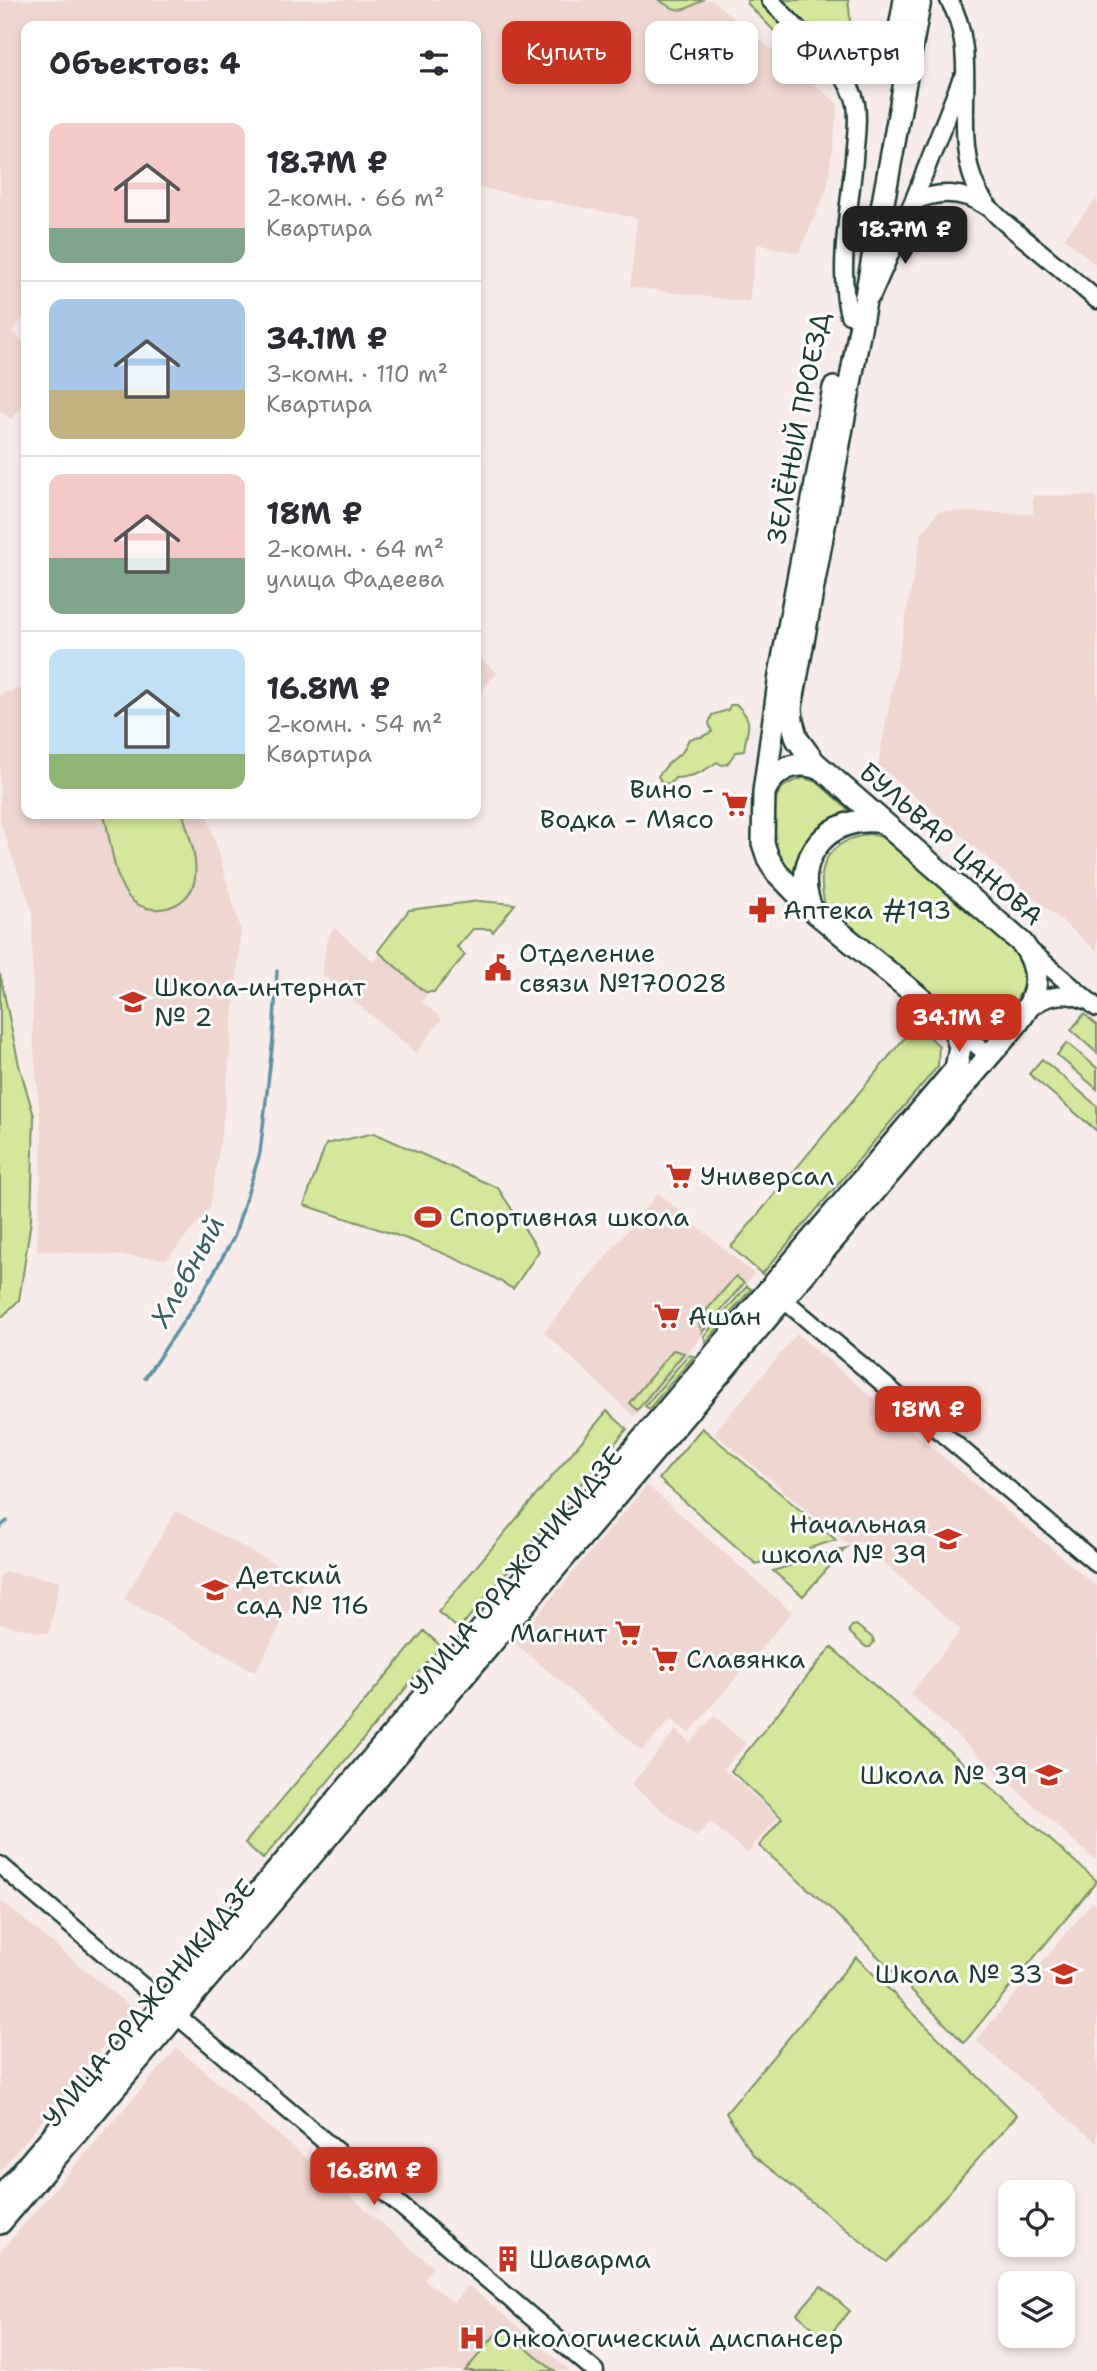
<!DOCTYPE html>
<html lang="ru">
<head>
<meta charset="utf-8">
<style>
	body { margin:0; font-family:"Shantell Sans",sans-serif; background:#f7f7f7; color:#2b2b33; height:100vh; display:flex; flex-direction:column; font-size:26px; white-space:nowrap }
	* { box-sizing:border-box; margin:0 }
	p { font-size:23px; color:#7c7c81 }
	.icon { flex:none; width:38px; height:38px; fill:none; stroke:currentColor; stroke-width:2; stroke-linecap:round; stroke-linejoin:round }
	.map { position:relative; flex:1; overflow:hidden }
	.sheet { position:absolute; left:21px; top:21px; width:460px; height:798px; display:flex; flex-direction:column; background:#fff; border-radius:14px; box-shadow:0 4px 10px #0003 }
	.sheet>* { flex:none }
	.guide { position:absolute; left:502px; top:21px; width:488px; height:63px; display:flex; gap:14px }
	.buttons { position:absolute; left:998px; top:2180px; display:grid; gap:14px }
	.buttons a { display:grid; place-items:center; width:77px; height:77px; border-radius:14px; background:#fff; box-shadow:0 4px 10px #0003; font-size:35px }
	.price { position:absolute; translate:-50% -60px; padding:0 16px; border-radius:14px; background:#c8321e; color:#fff; font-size:23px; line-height:46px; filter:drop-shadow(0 2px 4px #0008) }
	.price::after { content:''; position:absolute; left:50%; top:42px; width:21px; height:16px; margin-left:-10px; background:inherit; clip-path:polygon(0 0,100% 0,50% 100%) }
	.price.current { background:#222; color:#fff }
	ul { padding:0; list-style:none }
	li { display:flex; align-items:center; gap:21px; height:175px; padding:0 28px }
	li+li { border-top:2px solid #e1e1e2 }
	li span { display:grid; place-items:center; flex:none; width:196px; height:140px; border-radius:14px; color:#555 }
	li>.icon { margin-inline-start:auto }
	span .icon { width:84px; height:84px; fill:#fffc; stroke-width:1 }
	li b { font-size:30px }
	h2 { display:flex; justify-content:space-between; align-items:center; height:84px; padding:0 28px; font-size:30px }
	.tag { padding:0 24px; border-radius:14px; background:#fff; box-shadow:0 4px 10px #0003; font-size:24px; line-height:63px }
	.tag.current { background:#c8321e; color:#fff }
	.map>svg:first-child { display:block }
	.built { fill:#efd6d1 }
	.green { fill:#d4e79b; stroke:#7a9268; stroke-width:2 }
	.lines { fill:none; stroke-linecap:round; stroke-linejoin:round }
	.stream { stroke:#6092a3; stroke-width:3.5 }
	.minor-casing { stroke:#1f3d34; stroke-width:21 }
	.major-casing { stroke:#1f3d34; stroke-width:26 }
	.minor { stroke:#fff; stroke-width:16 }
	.major { stroke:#fff; stroke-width:21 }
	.labels { text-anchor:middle; stroke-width:6; stroke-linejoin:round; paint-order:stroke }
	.street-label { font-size:26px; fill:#1f3d34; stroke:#fff }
	.poi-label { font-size:26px; fill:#1f3d34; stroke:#fff; text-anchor:start }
	.water-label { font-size:28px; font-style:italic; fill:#3a6062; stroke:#fff }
</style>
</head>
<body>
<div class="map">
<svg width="1097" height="2371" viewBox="0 0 1097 2371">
	<rect width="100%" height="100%" fill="#f8ecea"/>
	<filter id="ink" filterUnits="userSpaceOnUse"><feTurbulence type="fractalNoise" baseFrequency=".0143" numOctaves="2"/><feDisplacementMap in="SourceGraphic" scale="14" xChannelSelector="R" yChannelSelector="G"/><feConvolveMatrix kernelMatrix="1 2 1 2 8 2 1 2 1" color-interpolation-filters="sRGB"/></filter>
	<g filter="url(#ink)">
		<path class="built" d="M0,0h712l126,104 -11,85 -28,64 -42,-9 -8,58 -119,-15 7,-69 -161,-31v-161h-450v289l-14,16 14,14v57l-15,17 -11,-9z
			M1097,198v68l-33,-28z
			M1033,495l64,1v455l-219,-186 43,-230 18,-24 94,3z
			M476,655l21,18 -21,24z
			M26,687v127h181l34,116 -17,186 -14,92 -43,51 -130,-9 5,-110 -9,-101 -1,-129 -32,-88v-128z
			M334,928l40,34 8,-10 47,39 -7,11 20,17 -26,34 -94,-79 5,-35z
			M658,1193l96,81 -120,143 -90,-85z
			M797,1334l300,253v269l-3,3 -184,-165 51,-64 -102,-89 -7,7 -138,-115z
			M647,1485l145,127 -103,121 -18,-14 -29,32 -128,-109z
			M176,1511l129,69 -50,92 -131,-73z
			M6,1572l54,9 -11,53 -49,-10v-47z
			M714,1716l32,28 -22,25 54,48 -31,36 -37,-31 -14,15 -65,-52 45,-55 14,13z
			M0,1900l134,110 -134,161z
			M1092,1902l5,4v237l-121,-102z
			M177,2048l256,219 -9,12 29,24 15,-18 102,86h-570v-119z"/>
		<path class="green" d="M659,0h43c-19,13 -25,13 -43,0z
			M747,0h101c3,19 3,42 -5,60l-23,6 -24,-21 -17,-9 -31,-32z
			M730,705h7c19,19 9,23 7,46l-8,1 -9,12 -5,1 -5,-3c-15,11 -24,15 -42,16l-5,6 -8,-1 -4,-7 10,-12 15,-13 6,-12 12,-2 11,-5 -3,-9 3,-8 16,-5z
			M804,778l13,4 38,34 -57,65c-4,-3 -9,-7 -12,-11 -14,-20 -20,-58 -6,-79 5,-8 15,-11 24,-13z
			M104,814h79c5,19 15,43 12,64 -4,33 -53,43 -70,14 -12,-20 -15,-55 -21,-78z
			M869,834l13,3 138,117c16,34 -13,58 -34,82l-161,-131c-10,-40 2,-63 44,-71z
			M479,901l36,3 -22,28 -3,-3h-17l-16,18 8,8 -31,37h-8l-5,-3 -43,-38 31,-41z
			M0,974l19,91 15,51 -3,104 -9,61 -3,19 -16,16h-3z
			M1084,1014l13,11v28l-26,-23z
			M916,1024l23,22 -1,20 -176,208 -31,-27z
			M1067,1043l30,25v21l-40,-34z
			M1042,1059l55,47v25l-68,-57z
			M374,1133l124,55 41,63 -26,38c-64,-40 -138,-61 -209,-84l22,-61z
			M736,1276l8,7 -42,49 -4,-12z
			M747,1286l4,3 -45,53 -2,-6z
			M673,1350l11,3 -47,57 -8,-7z
			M688,1355l6,1 -45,53 -4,-3z
			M607,1411l20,18 -168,200 -21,-17z
			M702,1428l134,112 -80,24 -97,-85z
			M846,1548l-43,48 -30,-25z
			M856,1625l17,13 1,4 -4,5h-4l-16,-14 -1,-3 3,-4z
			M424,1631l17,15 -178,213 -18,-16z
			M831,1647l266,234 -133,162 -134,-135 -71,-62 23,-28 -51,-47z
			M856,1957l161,158 -130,147 -133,-106 -28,-43z
			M821,2286l29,25 -24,28 -29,-25z
			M501,2328l53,43h-89z"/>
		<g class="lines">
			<path class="stream" d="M145,1378l55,-81 34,-60 26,-84 13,-114 4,-68
				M0,1527l7,-6"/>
			<g class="minor-casing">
				<path id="minor" d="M770,0l72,75c6,9 12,18 14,29 3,18 -1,37 -2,55 -4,46 -17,112 -5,156
					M949,0c34,57 -1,135 30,193 13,22 34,36 53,52 22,18 43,36 65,55
					M913,202c25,-12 51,-11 74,5
					M872,295l41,-93 48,-122
					M1026,947l71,61
					M1028,1010c17,-15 36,-19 57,-10
					M953,1025l36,31
					M783,1299l314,265
					M0,1865l595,506"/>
			</g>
			<g class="major-casing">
				<path id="major" d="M895,56l10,-56
					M764,792c11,-25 36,-34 60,-21
					M811,908c-21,-50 19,-95 71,-86
					M0,2198l956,-1129 4,-22 -7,-22 -137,-112 -39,-40 -9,-15 -5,-15 1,-51 16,-117 54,-287
					M0,2223l989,-1167c29,-34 68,-67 33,-113l-208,-181 -17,-23 -5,-18 -1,-14 129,-707"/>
			</g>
			<use href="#minor" class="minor"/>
			<use href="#major" class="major"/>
		</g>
	</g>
	<defs>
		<g id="supermarket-bare" transform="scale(2.1)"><path d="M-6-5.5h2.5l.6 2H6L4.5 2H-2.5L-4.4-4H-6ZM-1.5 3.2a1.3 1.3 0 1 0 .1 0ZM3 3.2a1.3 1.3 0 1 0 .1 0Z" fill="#c8321e" stroke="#fff" stroke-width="2.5" paint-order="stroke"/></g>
		<g id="pharmacy-bare" transform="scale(2.1)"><path d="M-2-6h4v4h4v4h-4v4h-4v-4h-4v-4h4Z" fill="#c8321e" stroke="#fff" stroke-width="2.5" paint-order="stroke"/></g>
		<g id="civic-bare" transform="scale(2.1)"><path d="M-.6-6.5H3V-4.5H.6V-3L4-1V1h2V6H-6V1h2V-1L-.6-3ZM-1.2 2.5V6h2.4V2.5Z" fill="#c8321e" stroke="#fff" stroke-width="2.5" paint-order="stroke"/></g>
		<g id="school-bare" transform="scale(2.1)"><path d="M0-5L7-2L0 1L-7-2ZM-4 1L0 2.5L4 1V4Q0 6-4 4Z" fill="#c8321e" stroke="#fff" stroke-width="2.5" paint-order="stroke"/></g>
		<g id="stadium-bare" transform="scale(2.1)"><path d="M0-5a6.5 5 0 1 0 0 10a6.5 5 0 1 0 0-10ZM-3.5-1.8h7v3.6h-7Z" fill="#c8321e" stroke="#fff" stroke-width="2.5" paint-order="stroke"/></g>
		<g id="building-bare" transform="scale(2.1)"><path d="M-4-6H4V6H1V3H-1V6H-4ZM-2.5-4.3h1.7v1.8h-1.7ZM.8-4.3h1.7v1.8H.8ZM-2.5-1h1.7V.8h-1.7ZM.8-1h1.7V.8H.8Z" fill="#c8321e" stroke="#fff" stroke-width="2.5" paint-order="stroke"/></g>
		<g id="hospital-bare" transform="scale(2.1)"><path d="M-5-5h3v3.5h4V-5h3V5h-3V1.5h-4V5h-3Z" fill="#c8321e" stroke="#fff" stroke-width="2.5" paint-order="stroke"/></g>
	</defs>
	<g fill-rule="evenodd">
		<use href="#supermarket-bare" x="735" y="804"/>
		<use href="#pharmacy-bare" x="762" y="910"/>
		<use href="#civic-bare" x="498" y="968"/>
		<use href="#school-bare" x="133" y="1002"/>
		<use href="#supermarket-bare" x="679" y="1176"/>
		<use href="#stadium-bare" x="428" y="1217"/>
		<use href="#supermarket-bare" x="667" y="1316"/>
		<use href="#school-bare" x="948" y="1539"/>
		<use href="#school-bare" x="215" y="1590"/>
		<use href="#supermarket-bare" x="628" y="1633"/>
		<use href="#supermarket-bare" x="665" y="1659"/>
		<use href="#school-bare" x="1049" y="1775"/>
		<use href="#school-bare" x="1064" y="1974"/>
		<use href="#building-bare" x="508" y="2259"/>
		<use href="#hospital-bare" x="472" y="2338"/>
	</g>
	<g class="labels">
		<g class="street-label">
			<text transform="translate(798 428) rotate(-79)" y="9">ЗЕЛЁНЫЙ ПРОЕЗД</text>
			<text transform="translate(951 844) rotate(41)" y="9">БУЛЬВАР ЦАНОВА</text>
			<text transform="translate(516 1571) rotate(-50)" y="9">УЛИЦА ОРДЖОНИКИДЗЕ</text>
			<text transform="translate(149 2003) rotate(-50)" y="9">УЛИЦА ОРДЖОНИКИДЗЕ</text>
		</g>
		<g class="poi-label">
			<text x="714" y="798" text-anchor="end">Вино -<tspan x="714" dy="30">Водка - Мясо</tspan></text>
			<text x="783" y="919">Аптека #193</text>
			<text x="519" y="962">Отделение<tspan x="519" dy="30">связи №170028</tspan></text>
			<text x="154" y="996">Школа-интернат<tspan x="154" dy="30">№ 2</tspan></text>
			<text x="700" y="1185">Универсал</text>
			<text x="449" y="1226">Спортивная школа</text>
			<text x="688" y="1325">Ашан</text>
			<text x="927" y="1533" text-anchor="end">Начальная<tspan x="927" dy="30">школа № 39</tspan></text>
			<text x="236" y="1584">Детский<tspan x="236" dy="30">сад № 116</tspan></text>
			<text x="607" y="1642" text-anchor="end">Магнит</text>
			<text x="686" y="1668">Славянка</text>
			<text x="1028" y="1784" text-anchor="end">Школа № 39</text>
			<text x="1043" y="1983" text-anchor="end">Школа № 33</text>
			<text x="529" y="2268">Шаварма</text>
			<text x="493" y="2347">Онкологический диспансер</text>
		</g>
		<g class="water-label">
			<text transform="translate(187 1271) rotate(-61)" y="10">Хлебный</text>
		</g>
	</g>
</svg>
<div class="buttons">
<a><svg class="icon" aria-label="locate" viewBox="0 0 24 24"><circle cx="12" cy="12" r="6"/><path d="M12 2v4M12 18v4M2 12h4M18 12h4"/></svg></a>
<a><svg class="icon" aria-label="layers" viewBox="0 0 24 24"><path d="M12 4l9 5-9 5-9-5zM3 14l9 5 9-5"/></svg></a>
</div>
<b class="price current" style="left:905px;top:266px">18.7M ₽</b>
<b class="price" style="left:959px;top:1054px">34.1M ₽</b>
<b class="price" style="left:928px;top:1446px">18M ₽</b>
<b class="price" style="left:374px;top:2207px">16.8M ₽</b>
<div class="guide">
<a class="tag current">Купить</a>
<a class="tag">Снять</a>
<a class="tag">Фильтры</a>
</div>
<section class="sheet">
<h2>Объектов: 4<svg class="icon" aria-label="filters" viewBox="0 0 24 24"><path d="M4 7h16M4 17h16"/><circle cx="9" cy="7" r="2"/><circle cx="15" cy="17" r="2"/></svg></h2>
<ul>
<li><span style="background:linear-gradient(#f6c9c9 75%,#7fa58c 0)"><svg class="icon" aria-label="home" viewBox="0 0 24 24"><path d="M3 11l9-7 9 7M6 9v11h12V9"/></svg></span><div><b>18.7M ₽</b><p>2-комн. · 66 m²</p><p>Квартира</p></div></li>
<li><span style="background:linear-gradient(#a9c7e8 65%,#c2b280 0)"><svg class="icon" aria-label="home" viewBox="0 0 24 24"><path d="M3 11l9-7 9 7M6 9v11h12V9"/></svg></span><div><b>34.1M ₽</b><p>3-комн. · 110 m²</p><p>Квартира</p></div></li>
<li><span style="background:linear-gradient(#f6c9c9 60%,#7fa58c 0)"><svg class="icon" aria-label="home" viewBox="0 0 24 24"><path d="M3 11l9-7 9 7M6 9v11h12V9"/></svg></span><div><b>18M ₽</b><p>2-комн. · 64 m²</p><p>улица Фадеева</p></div></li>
<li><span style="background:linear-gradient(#bfe0f5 75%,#8fb573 0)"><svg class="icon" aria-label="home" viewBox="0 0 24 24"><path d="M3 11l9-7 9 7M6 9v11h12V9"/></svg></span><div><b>16.8M ₽</b><p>2-комн. · 54 m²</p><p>Квартира</p></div></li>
</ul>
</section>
</div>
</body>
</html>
